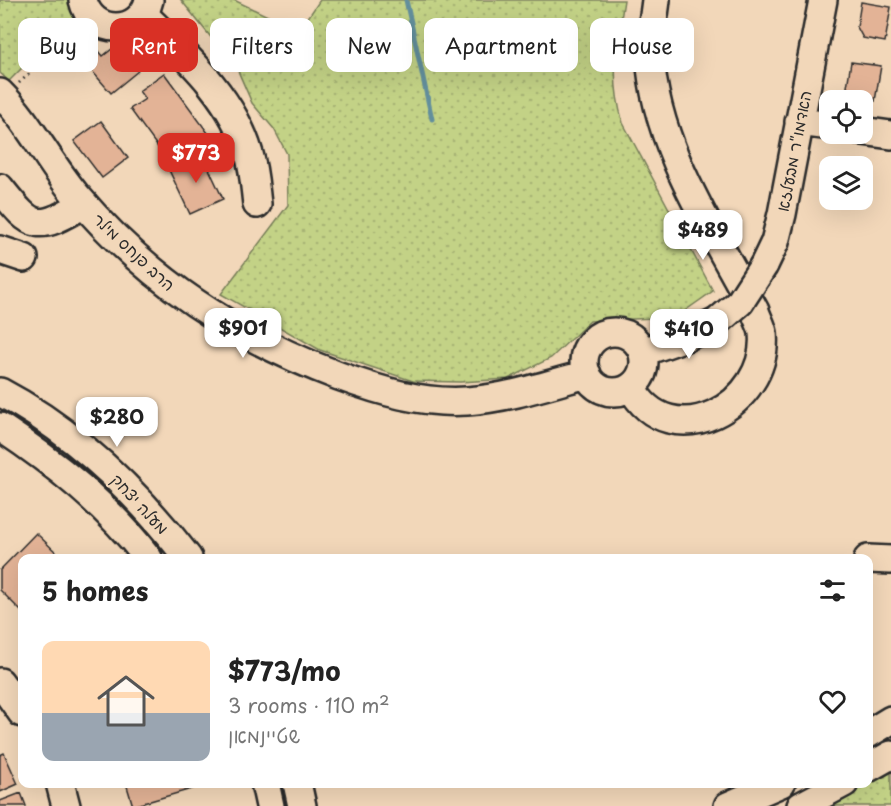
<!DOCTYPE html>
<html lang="en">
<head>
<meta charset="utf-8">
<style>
	body { margin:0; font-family:"Playpen Sans","Playpen Sans Hebrew",sans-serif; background:#f2f2f2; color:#222; height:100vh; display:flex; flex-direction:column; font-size:22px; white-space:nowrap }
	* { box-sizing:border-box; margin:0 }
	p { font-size:20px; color:#767676 }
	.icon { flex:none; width:33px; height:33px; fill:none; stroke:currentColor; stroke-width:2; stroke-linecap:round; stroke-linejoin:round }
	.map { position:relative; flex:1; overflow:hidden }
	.panel { position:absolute; left:18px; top:554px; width:855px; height:234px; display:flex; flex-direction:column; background:#fff; border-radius:12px; box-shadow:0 6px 24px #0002 }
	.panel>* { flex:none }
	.hud { position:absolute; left:18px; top:18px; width:855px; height:54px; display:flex; gap:12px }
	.fabs { position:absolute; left:819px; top:90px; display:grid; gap:12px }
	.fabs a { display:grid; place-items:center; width:54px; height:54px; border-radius:12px; background:#fff; box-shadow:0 6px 24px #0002; font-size:30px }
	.price { position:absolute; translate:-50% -51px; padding:0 14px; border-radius:12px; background:#fff; color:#222; font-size:20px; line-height:39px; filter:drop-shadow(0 2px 3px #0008) }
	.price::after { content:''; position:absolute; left:50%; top:36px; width:18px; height:14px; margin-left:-9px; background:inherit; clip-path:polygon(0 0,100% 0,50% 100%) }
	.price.on { background:#d93025; color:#fff }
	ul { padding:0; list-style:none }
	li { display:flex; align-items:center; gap:18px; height:150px; padding:0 24px }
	li span { display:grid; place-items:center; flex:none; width:168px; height:120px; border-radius:12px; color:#555 }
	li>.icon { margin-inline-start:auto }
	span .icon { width:72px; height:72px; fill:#fffc; stroke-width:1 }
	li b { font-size:26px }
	h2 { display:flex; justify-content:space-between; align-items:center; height:72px; padding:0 24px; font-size:26px }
	.chip { padding:0 21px; border-radius:12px; background:#fff; box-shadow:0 6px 24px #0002; font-size:21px; line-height:54px }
	.chip.on { background:#d93025; color:#fff }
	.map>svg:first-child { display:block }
	.grass { fill:url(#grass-dots); stroke:#777e58; stroke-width:1.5 }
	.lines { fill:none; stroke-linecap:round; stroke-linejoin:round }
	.stream { stroke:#638f9c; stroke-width:5 }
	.building { fill:#e3b396; stroke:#2b2b2b; stroke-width:1.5 }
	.minor-casing { stroke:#2b2b2b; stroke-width:32 }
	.path { stroke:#2b2b2b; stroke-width:3; stroke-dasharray:1.5 4.5; stroke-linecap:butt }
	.minor { stroke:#f2d7b9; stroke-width:27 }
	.minor-bridge-casing { stroke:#2b2b2b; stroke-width:32; stroke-linecap:butt }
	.minor-bridge { stroke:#f2d7b9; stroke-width:27 }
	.labels { text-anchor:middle; stroke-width:4.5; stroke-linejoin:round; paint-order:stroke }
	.street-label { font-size:16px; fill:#2b2b2b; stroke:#f2d7b9 }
</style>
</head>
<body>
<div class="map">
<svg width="891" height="806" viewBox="0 0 891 806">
	<defs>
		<pattern id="grass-dots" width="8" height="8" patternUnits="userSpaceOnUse" patternTransform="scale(1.5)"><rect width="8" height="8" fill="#c3d286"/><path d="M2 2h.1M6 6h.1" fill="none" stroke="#a8b474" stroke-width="1.8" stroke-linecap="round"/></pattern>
	</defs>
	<rect width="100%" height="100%" fill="#f2d7b9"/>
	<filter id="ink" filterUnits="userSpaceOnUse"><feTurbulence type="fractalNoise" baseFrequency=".0167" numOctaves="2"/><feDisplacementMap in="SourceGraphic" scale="12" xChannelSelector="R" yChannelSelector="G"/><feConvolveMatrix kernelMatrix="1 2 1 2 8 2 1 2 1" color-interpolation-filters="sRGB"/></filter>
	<g filter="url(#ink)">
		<path class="grass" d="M0,0h68l5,17 -64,64 -9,-8z
			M181,0h53l65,31 21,-31h304c-7,47 -15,76 -1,123l90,168 -37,26 -86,4 -39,37 -43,21 -48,3 -47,-1 -93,-31 -99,-56 67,-89 -1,-51 -13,-25 -22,-26 -14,-32z
			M891,770v36h-84l61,-23z"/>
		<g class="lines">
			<path class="stream" d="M406,0l26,119"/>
		</g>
		<path class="building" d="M861,2l30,5 -6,35 -22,-4 -6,-11z
			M93,44l10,12 14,-11 21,26 -27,22 -32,-37z
			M851,62l30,4 -6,35 -21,-4 -7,-10z
			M164,73l47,64 -21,15 -6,-9 -19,14 -35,-48 15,-10 -6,-8z
			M101,121l27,37 -26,20 -28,-37z
			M202,154l21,45 -33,15 -21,-44z
			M36,533l26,25h-40v54l-22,-22v-20z
			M4,753l14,31 -18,8v-37z
			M126,783h68l1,5 -62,18z
			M21,793l5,13h-26v-5z"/>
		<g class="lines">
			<g class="minor-casing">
				<path id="minor" d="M83,0c8,36 58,36 66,0
					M143,14c42,41 89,81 106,140 5,16 6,34 8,50
					M0,93c30,30 49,70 76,102 73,86 157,141 263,181 41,15 84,28 128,25 41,-3 80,-16 120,-27
					M799,122l31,4
					M862,131l29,4
					M0,188c34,43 37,43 84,16
					M0,250l24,8
					M764,265l11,-23 7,-28 41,-214
					M584 362a30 30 0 1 1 60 0a30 30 0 1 1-60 0Z
					M643,352l43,-15 31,-15
					M631,387c39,72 139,18 132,-54 -1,-7 -6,-15 -8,-22 -42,-80 -100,-164 -105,-256 0,-18 4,-37 6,-55
					M0,392c76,40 136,99 188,166
					M0,427c56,37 107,78 148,131
					M868,559l23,1
					M0,682l22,31
					M868,734l23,-14
					M868,768l23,-13
					M60,783l6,23
					M265,783l5,23
					M297,783l5,23
					M728,806l53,-23
					M801,806l43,-23"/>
			</g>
			<path class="path" d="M19,83l58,-52"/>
			<use href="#minor" class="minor"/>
			<g class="minor-bridge-casing">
				<path id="minor-bridge" d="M717,322l23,-20 24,-37"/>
			</g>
			<use href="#minor-bridge" class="minor-bridge"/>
		</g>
	</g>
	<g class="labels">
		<g class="street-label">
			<text transform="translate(794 151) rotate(-79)" y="6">האדמו"ר מבעלזא</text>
			<text transform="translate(134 252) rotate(43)" y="6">הרב פנחס מילר</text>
			<text transform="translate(140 504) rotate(47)" y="6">מעלה יצחק</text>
		</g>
	</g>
</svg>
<div class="fabs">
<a><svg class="icon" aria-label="locate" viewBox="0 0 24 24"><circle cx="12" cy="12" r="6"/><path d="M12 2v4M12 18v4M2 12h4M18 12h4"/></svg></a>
<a><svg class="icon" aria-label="layers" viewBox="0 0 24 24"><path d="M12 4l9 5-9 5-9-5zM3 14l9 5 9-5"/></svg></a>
</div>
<b class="price on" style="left:196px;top:184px">$773</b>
<b class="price" style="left:703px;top:261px">$489</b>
<b class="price" style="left:243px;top:359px">$901</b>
<b class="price" style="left:689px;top:360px">$410</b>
<b class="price" style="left:117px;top:448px">$280</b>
<div class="hud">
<a class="chip">Buy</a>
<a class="chip on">Rent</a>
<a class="chip">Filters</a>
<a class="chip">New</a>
<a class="chip">Apartment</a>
<a class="chip">House</a>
</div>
<section class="panel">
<h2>5 homes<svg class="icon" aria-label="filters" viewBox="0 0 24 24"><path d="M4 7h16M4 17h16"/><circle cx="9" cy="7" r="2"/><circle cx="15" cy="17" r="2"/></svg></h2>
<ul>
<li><span style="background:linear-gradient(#ffd9b3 60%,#9aa5b1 0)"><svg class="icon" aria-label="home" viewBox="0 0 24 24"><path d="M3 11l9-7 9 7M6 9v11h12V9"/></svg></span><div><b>$773/mo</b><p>3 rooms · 110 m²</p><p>שטיינמאן</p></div><svg class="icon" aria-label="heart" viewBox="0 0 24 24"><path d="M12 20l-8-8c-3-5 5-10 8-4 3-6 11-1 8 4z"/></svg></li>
</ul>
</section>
</div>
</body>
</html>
